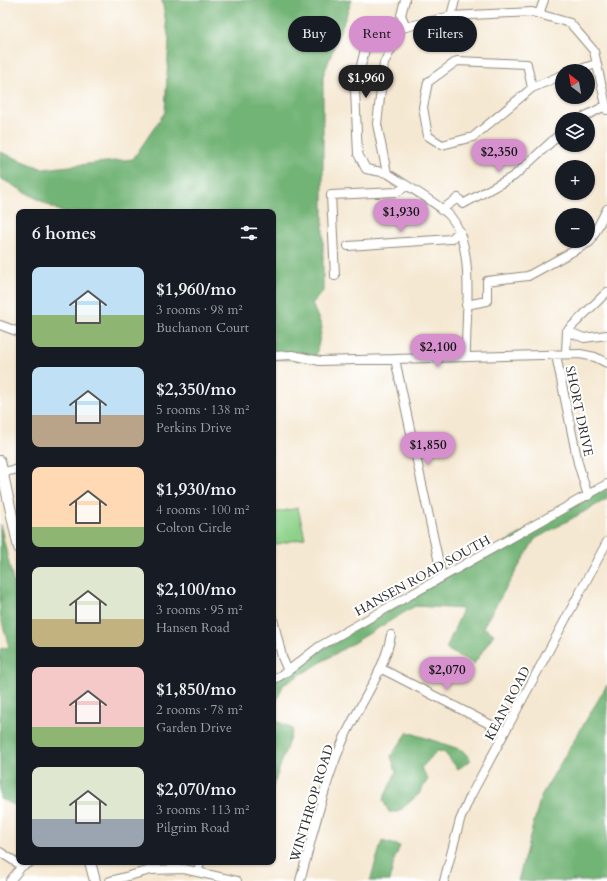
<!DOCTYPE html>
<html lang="en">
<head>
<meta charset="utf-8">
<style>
	body { margin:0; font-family:Cardo,serif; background:#20242c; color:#f1f3f6; height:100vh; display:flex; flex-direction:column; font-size:15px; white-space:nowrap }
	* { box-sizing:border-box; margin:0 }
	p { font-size:13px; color:#9ea1a6 }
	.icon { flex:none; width:22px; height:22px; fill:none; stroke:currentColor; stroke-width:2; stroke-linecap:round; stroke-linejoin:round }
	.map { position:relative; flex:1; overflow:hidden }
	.sheet { position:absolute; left:16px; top:209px; width:260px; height:656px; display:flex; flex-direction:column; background:#171b24; border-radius:8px; box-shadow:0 1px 3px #0004 }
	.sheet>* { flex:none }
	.top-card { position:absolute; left:288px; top:16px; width:259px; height:36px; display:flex; gap:8px }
	.needle { width:26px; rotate:329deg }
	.controls { position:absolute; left:555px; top:64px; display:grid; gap:8px }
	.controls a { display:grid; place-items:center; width:40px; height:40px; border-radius:50%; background:#171b24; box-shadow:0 1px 3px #0004; font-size:20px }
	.price { position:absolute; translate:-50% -34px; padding:0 9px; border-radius:14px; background:#d690ce; color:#111; font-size:13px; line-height:26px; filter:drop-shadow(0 1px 2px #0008) }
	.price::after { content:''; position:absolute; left:50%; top:24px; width:12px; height:9px; margin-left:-6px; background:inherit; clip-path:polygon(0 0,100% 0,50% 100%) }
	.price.on { background:#222; color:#fff }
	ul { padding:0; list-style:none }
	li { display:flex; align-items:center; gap:12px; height:100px; padding:0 16px }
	li span { display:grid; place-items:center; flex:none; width:112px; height:80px; border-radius:8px; color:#555 }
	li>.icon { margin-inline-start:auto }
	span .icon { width:48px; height:48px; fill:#fffc; stroke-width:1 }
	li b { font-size:17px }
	h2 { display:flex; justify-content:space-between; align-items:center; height:48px; padding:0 16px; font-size:17px }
	.chip { padding:0 14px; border-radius:18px; background:#171b24; box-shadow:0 1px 3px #0004; font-size:14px; line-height:36px }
	.chip.on { background:#d690ce; color:#111 }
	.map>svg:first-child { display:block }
	.green { fill:#8ed28a; stroke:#5c7e5a }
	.forest { fill:#72b476; stroke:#4e7050 }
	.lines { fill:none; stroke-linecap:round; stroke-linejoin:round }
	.minor-casing { stroke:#908a7e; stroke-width:10 }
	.major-casing { stroke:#908a7e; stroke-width:12 }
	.minor { stroke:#fff; stroke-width:8 }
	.major { stroke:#fff; stroke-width:10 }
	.labels { text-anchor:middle; stroke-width:4; stroke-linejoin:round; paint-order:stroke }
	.street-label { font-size:13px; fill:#2b2b2b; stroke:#fff }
</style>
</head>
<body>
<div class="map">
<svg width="607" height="881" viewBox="0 0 607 881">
	<rect width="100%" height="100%" fill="#fff"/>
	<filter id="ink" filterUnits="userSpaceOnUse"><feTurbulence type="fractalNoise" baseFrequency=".025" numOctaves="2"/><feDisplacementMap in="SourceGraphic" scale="8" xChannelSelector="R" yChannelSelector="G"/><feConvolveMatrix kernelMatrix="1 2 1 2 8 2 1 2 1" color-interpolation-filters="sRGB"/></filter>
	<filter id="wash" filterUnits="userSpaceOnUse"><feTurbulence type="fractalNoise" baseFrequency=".012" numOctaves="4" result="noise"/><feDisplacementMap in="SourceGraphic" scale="16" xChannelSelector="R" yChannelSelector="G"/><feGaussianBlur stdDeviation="0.9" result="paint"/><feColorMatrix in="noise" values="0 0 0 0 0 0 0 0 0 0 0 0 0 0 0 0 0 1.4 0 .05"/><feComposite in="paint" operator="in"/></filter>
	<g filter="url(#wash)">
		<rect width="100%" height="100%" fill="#f5e8d2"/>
		<path class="green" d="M298,508l7,30 -32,7v-32z"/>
		<path class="forest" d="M162,0h190l-29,76v215l-11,13 10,23 -7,34 -42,-2v-147h-212l-61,-34v-26l43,17 90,-10 32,-47 4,-72z
			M607,483v16l-72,40 -52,88 11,7 -20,30 -28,-15 17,-40 -48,-3 -132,79 -10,26v-33z
			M0,524l19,83v200l-19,-8v-150l9,-2 -9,-32z
			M607,685v196h-89l23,-85z
			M273,719l20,10 -20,58z
			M408,732l54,18 9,10 -13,9 -14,-17 -7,-1 -16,17 7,11 -9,15 -21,18h-9l-6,-12 13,-28 -5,-16z
			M382,841l18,5 -6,14 -4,21h-20z"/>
	</g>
	<g filter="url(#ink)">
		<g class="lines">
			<g class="minor-casing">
				<path id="minor" d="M405,0l-4,15 5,12
					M539,14l5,-14
					M451,16l4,-16
					M372,21l-17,69 3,64 8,15 21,4
					M575,71l21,-7
					M532,88l-5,-24 -70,-3 -29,21 -5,25 5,29 14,9 31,-8 59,-49 30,-13
					M580,119l25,-13
					M441,210l17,-12 5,6 51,-28 48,-44
					M348,246l103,-7 9,-8
					M335,276l-4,-81 66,-3 10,-6
					M466,305l21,-4v-20l41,-5 62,-34 17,-33
					M0,325l19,7
					M567,331l40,-39
					M566,354l1,-23 17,7 23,-3
					M556,355l22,108 10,33
					M273,356l19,-1 28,6 260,-7 15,3 12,6
					M466,357c-1,-39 11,-115 -18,-143 -15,-14 -43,-29 -61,-41l-10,-49 7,-61 18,-35 49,-12 81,-4 38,11 24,28 13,59
					M395,359l47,218
					M3,472l16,-3
					M273,619l9,38 6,14
					M380,668l125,64
					M273,680l15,-9 32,-25 287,-162
					M0,852l22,14
					M198,871l2,-9
					M10,881l12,-15 9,-4
					M110,881l41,-11 33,-1 53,12
					M300,881c13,-46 23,-94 42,-138 15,-36 42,-69 49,-108
					M444,881l16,-61 11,-25 136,-253"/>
			</g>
			<g class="major-casing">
				<path id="major" d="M0,461l19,87
					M90,862l5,19"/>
			</g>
			<use href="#minor" class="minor"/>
			<use href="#major" class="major"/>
		</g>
	</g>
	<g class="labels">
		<g class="street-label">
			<text transform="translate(580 411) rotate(78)" y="5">SHORT DRIVE</text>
			<text transform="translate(422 575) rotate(-29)" y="5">HANSEN ROAD SOUTH</text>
			<text transform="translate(507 703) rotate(-62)" y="5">KEAN ROAD</text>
			<text transform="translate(311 803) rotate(-73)" y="5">WINTHROP ROAD</text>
		</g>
	</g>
</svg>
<div class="controls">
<a><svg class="needle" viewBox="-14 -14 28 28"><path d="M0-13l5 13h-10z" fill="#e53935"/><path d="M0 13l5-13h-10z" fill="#9ea1a6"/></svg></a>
<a><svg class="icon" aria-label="layers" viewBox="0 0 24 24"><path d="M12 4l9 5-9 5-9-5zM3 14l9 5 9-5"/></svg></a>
<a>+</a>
<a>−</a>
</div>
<b class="price on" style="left:366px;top:99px">$1,960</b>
<b class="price" style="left:499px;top:173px">$2,350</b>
<b class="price" style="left:401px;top:233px">$1,930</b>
<b class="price" style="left:438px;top:368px">$2,100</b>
<b class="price" style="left:428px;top:466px">$1,850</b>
<b class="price" style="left:447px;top:691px">$2,070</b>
<div class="top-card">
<a class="chip">Buy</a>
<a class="chip on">Rent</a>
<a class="chip">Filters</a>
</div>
<section class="sheet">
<h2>6 homes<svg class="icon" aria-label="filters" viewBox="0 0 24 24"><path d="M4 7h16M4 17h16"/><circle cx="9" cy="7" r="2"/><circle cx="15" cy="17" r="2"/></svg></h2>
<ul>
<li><span style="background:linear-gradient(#bfe0f5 60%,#8fb573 0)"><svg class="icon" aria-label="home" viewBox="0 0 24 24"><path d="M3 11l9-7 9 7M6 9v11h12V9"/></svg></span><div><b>$1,960/mo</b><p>3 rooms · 98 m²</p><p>Buchanon Court</p></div></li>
<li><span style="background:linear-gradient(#bfe0f5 60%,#b9a48a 0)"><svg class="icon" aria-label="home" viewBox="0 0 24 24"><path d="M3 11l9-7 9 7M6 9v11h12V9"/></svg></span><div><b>$2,350/mo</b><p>5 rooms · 138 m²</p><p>Perkins Drive</p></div></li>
<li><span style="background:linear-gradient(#ffd9b3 75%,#8fb573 0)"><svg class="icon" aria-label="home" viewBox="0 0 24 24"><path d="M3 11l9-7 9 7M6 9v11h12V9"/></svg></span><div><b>$1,930/mo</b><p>4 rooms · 100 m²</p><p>Colton Circle</p></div></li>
<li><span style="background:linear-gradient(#dfe7d0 65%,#c2b280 0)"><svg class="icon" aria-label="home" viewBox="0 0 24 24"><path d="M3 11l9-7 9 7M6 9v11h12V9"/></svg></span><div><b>$2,100/mo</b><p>3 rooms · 95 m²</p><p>Hansen Road</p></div></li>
<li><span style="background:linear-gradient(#f6c9c9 75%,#8fb573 0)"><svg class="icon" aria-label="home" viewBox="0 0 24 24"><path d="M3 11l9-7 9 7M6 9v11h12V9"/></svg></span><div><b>$1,850/mo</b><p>2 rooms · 78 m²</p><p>Garden Drive</p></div></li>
<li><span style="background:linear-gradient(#dfe7d0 65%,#9aa5b1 0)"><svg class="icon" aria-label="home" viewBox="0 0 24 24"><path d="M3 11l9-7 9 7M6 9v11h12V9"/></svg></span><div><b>$2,070/mo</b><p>3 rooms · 113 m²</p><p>Pilgrim Road</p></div></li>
</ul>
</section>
</div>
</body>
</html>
